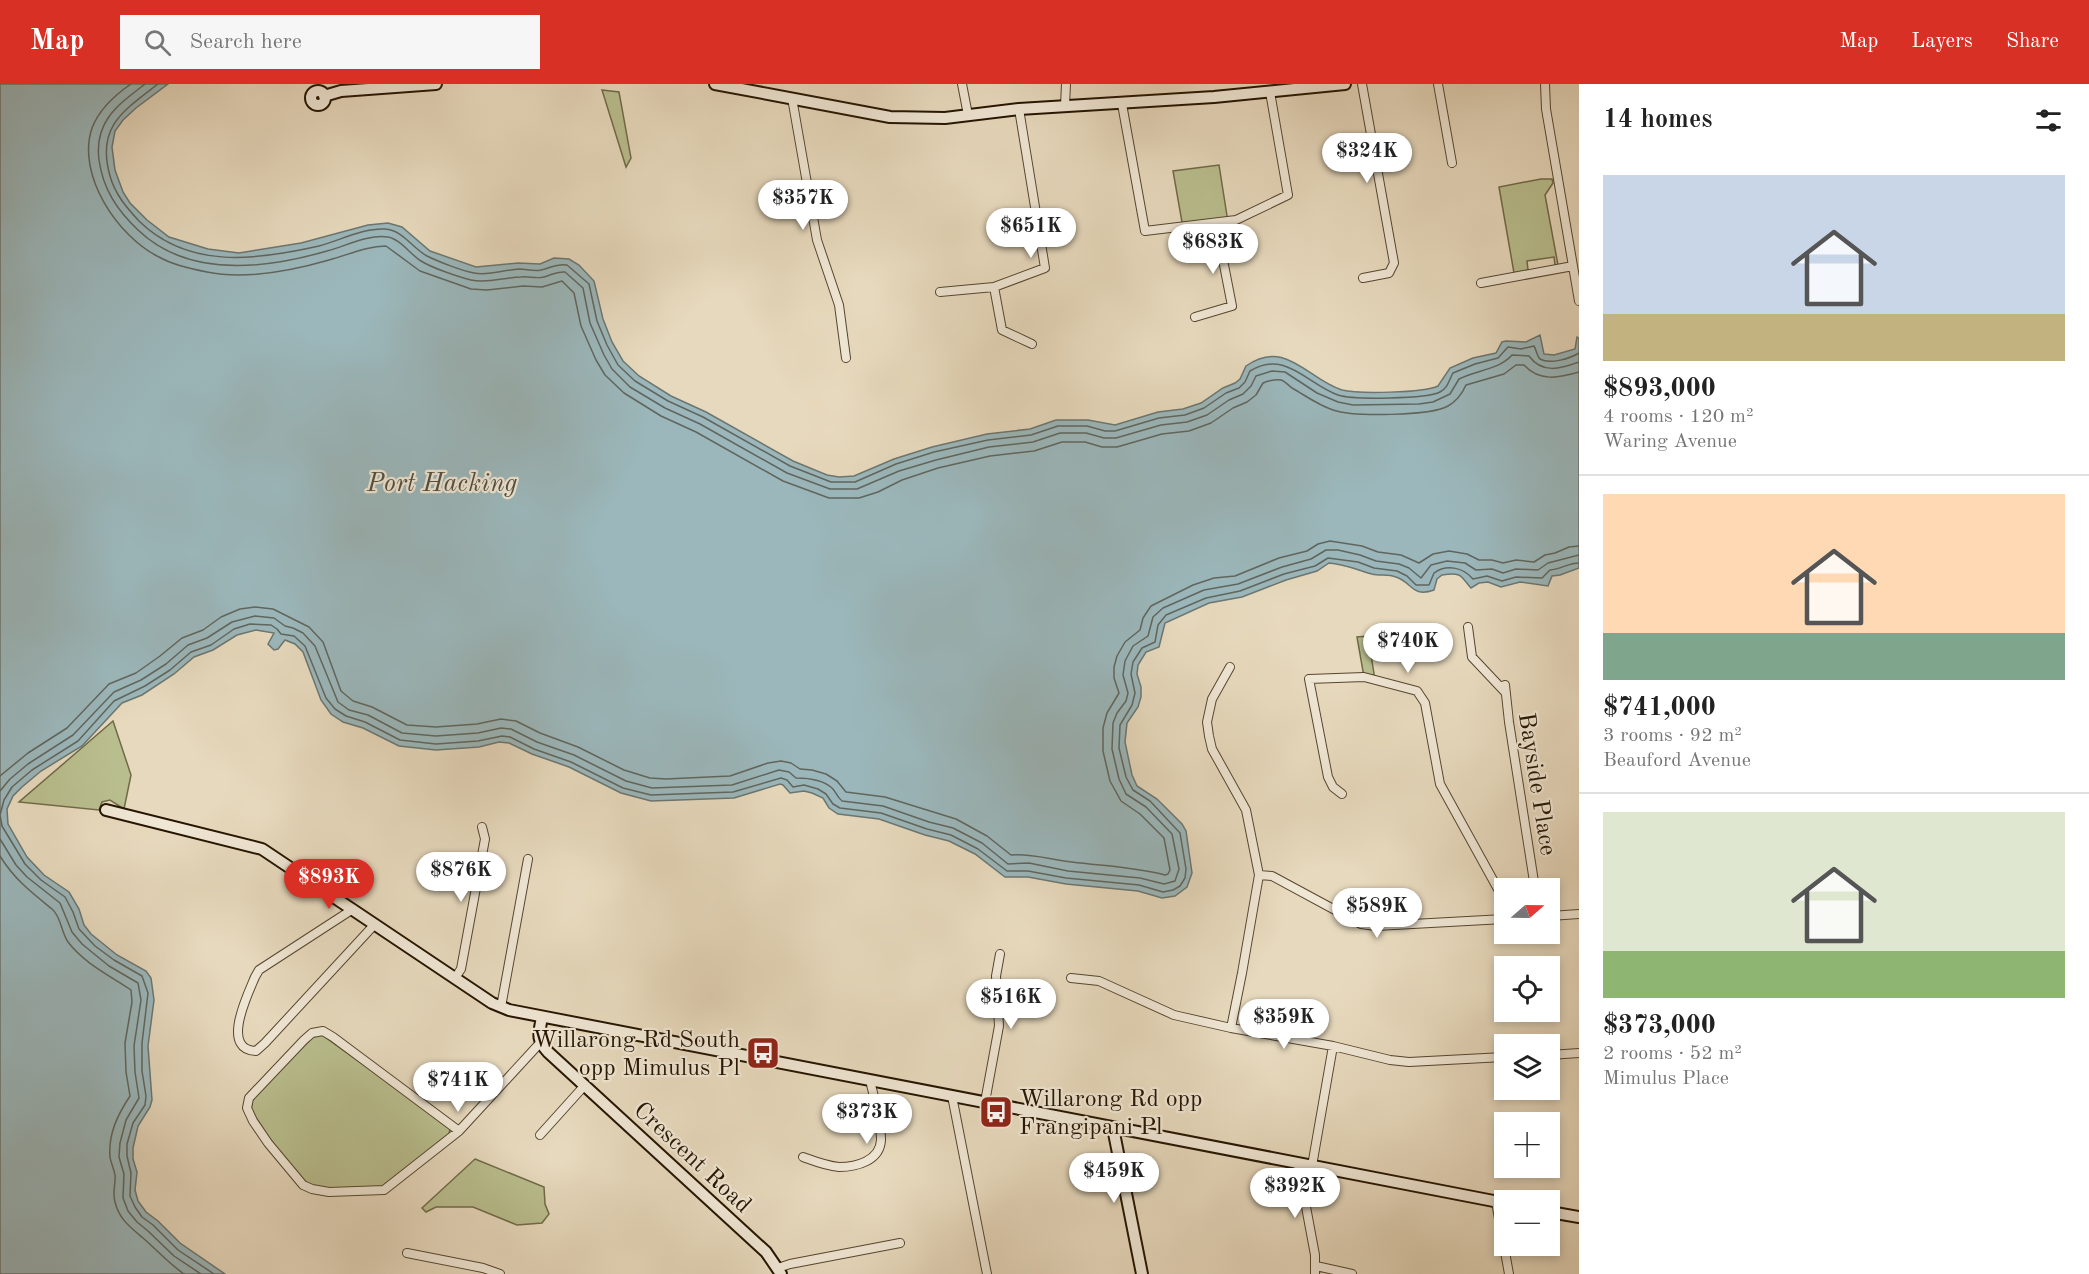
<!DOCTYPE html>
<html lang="en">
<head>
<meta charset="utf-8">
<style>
	body { margin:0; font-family:"Old Standard TT",serif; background:#f6f6f6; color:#222; height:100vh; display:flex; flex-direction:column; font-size:22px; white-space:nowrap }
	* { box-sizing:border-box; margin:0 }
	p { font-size:20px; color:#767676 }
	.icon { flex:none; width:33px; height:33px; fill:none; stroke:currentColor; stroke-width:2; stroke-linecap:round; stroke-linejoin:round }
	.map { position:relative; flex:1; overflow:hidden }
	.side { display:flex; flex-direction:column; background:#fff; width:510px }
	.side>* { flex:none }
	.needle { width:39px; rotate:70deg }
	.controls { position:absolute; left:1494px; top:794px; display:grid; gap:12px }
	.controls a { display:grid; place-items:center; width:66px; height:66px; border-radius:0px; background:#fff; box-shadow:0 3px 9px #0003; font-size:30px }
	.price { position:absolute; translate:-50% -51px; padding:0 14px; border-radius:21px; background:#fff; color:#222; font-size:20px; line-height:39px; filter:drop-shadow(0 2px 3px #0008) }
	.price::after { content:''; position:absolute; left:50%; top:36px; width:18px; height:14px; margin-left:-9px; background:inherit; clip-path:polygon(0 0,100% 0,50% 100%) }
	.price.on { background:#d93025; color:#fff }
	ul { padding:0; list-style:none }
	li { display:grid; align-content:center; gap:12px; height:318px; padding:0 24px }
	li+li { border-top:2px solid #e0e0e0 }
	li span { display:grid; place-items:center; height:186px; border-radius:0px; color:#555 }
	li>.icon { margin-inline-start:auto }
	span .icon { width:108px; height:108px; fill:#fffc; stroke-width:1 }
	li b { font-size:26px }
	h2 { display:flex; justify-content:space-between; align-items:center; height:72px; padding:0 24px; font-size:26px }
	header { display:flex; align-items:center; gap:36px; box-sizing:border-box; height:84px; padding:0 30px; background:#d93025; color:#fff }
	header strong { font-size:28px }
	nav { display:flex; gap:33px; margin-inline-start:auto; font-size:21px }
	.search { width:420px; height:54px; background:#f6f6f6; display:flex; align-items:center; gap:15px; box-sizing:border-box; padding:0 21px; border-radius:0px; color:#767676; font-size:22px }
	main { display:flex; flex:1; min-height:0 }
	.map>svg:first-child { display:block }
	.green { fill:#b9be8e; stroke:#706a47; stroke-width:1.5 }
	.water { fill:#9bb7bb; stroke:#6c7670; stroke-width:1.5 }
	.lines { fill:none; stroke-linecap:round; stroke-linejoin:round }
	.shore { stroke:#60665e; stroke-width:1.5 }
	.street-casing { stroke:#56462f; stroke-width:10 }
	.secondary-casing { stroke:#261500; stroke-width:14 }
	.street { stroke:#efe6d4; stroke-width:8 }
	.secondary { stroke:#efe6d4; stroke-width:10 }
	.labels { text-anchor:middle; stroke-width:4.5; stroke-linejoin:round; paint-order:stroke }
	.street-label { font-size:24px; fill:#261500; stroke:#efe6d4 }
	.poi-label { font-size:24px; fill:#261500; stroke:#efe6d4; text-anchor:end }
	.water-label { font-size:26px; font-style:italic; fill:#4f4e41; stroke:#efe6d4 }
</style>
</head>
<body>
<header>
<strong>Map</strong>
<div class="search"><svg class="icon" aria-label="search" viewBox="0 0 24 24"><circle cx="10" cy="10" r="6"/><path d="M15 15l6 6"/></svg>Search here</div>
<nav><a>Map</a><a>Layers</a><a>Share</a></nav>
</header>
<main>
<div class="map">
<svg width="1579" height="1190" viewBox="0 0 1579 1190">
	<rect width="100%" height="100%" fill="#e7d9bd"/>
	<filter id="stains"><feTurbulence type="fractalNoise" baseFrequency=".00333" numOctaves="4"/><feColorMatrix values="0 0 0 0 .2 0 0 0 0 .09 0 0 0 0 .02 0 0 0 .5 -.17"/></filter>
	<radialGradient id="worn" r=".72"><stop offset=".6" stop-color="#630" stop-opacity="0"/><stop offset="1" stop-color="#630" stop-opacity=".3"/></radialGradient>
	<path class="green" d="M602,6l17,2 12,66 -5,9z
		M1219,81l9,57 -45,6 -10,-57z
		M1541,95h11l1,4 -8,12 13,70h-3l-1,-8 -27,4 1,9 -14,3 -15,-86z
		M1368,552l7,44 -11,-3 -7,-40z
		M113,637l18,54 -7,34 -14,-9 -8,2 -3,8 -80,-8z
		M322,951l128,92 -1,8 -69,53 -49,2 -18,-4 -19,-11 -43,-65 2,-13 60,-60z
		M475,1075l69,28 1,17 4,10 -7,9 -25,2 -44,-18h-37l-10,5 -4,-4z"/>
	<path class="water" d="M0,0h168l-32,24 -13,12 -8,11 -3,16 3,23 8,22 7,11 17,17 22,17 39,12 31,4 62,-10 67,-18 20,-2 14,4 28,24 46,16 42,-4 22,1 14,-6 15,1 10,6 15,16 9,38 9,23 11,19 16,15 32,20 35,16 87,49 34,14 12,2 15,-1 40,-17 38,-12 55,-13 43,-5 26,-9h32l27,5 43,-13 25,-3 18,-6 22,-15 12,-5 5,-4 6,-13c40,-28 61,13 96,24 16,4 81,3 96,-4l12,-18 23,-10 23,-5 6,-11 4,-1 20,1 14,-7 4,19 10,1 21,-6 2,-12 2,1v230l-19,7 -8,1 -4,10 -28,-4 -19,5 -13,-5 -9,1 -8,5c-11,-12 -8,-16 -29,-13l-5,4 -3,11c-22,8 -22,-8 -38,-13 -8,-3 -16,-1 -24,-3 -14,-4 -28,-10 -43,-11l-12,8 -31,9 -44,17 -33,6 -44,20 -6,24 -13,5 -8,13 -1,9 4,13v10l-3,10 -11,16 -2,19 7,33 5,11 20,13 25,25 4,7 6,42 -5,14 -12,9 -13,2 -24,-7 -72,-7 -38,-7h-23l-30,-23 -26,-13 -24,-6 -46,-16 -41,-5 -9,-6 -6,-10 -11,-5 -8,-2 -14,2 -7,-8 -3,-1 -46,14 -83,3 -30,-8 -52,-26 -37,-13 -23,-11 -10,-1 -20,5 -43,3 -37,-4 -36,-18 -20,-6 -12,-8 -10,-14 -18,-48 -8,-8 -10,-4 -7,9 -4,1 -6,-6 6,-11 -18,-3 -19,5 -24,15 -19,7 -20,17 -32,21 -20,8 -40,43 -41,25 -19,16 -9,9 -6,13 1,15 19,33 17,18 25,17 10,17 5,16 7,9 26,21 29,16 5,7 3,22 -6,46 4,54 -2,7 -12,19 -5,22v11l4,13 -2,18 3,11 8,11 12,9 22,22 45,31h-225z"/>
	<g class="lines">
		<path class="shore" d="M131,0c-16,11 -32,26 -39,44 -16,47 26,109 67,129 14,8 32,12 48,15 39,8 84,-1 122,-12 19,-5 37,-14 57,-14l34,25 51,18 16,1 36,-4 19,1 20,-6 12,12 7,33 15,34 9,15 19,18 37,23 35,16 87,49 46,17h30l19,-6 24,-12 36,-12 52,-12 44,-5 28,-9h23l17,5h15l45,-13 27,-3 22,-8 22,-15 14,-6 9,-7 7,-12c5,-2 12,-4 18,-3 4,1 8,6 11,8 14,8 26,17 41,22 20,7 97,6 115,-4 9,-5 14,-12 18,-21l38,-11 12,-9h8c15,17 35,13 55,7
			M145,0c-27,21 -51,37 -46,76 4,29 18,50 39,70 50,48 127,39 189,21 19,-5 41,-17 61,-14 12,2 23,18 33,24 11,7 38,16 50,19 17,4 34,-3 50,-3 7,-1 16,2 23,0 8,-2 12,-6 21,-5l18,16 7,35 14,32 8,14 18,18 35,21 35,16 87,49 43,16h27l42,-18 37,-11 53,-13 44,-5 27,-9h26l18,5h12l45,-13 26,-3 20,-7 22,-15 14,-6 8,-8 5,-10 16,-5 13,1 32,21 21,9 15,3 66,-1 14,-2 17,-8 9,-15c17,-9 40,-9 53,-24l17,1c13,18 31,13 50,6
			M158,0c-35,27 -62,43 -48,92 5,18 16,31 29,45 50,49 118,39 180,25 22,-6 44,-18 66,-17 18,1 27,19 42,27 10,5 35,15 47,17 14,3 30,-3 45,-4 7,0 16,3 22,1 10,-2 15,-7 26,-5l22,19 8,37 10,24 11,20 17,16 33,20 35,16 87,49 41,16h24l41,-18 38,-12 54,-12 43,-5 27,-9h29l18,5h10l44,-13 26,-3 19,-7 22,-15 13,-5 6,-6 5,-11c35,-22 57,13 88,24 15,5 89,4 102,-3 8,-4 9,-12 13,-19l22,-9 23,-6 10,-11 13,2 13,-3c2,3 3,10 6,13 10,6 31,-1 39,-6
			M0,692l28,-23 39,-25 42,-44 27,-11 24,-17 22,-18 21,-8 18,-13 19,-8 15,-2 18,2 36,18 14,15 18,49 12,10 19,6 35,18 29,2 41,-3 24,-5 15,2 24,12 38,14 46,23 26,8 16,1 64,-3 38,-13 13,-2 10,2 9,6 12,1 14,4 11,7 9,11 39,5 71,22 31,17 24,19c21,-2 40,5 61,7 31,4 63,5 93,13l3,-1 2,-4 -6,-32 -24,-24 -19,-13 -11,-20 -7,-30v-23l4,-15 12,-20 -5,-15v-11l3,-11 8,-14 15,-12 3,-12 8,-12 42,-21 21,-7 21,-2 44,-18 28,-7 11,-7 12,-3 32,5 16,6 23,3 18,8 14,-9 16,-3 18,3 12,6h13l11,3 13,-3 18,2 11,-7 10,-2 14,-6 10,-1
			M0,707l10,-12 18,-15 45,-29 41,-43 27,-12 25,-16 22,-19 19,-7 25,-16 23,-6 19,2 11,8 8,2 10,5 12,13 23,56 11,8 19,5 34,18 34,3 42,-3 23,-5 10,1 26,13 37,13 52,26 26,7 80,-3 47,-15 10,2 7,6c12,0 27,2 36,10 4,4 5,9 10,13l41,5 46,16 24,6 29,15 26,21 21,-1 39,8 72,7 24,6 11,-3 4,-12 -7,-35 -26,-27 -20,-13 -7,-15 -7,-30 1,-26 4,-10 9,-12 2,-8 -5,-18 2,-14 8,-15 15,-10 5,-19 10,-9 41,-18 34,-6 44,-17 29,-8 15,-9h12l22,5 16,6 23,3 10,4 12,10 10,-13 16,-4 18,2 11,7 16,-1 11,4 13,-4 22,1 10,-7 31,-8
			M0,755l16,26 11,12 33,26 12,29 10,12 27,22 29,17 3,17 -7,46 1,26 4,26 -13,22 -6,23 -1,14 5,17 -1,24 5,13 9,11 11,9 26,25 27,18
			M0,772c14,23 31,36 52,53 9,7 9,23 16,33 17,22 41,33 63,48l1,12 -7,41 1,29 4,24c-12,18 -22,38 -20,61 1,6 4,12 5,18 1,9 -3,17 0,27 4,17 15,25 28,36 14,12 25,25 41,36
			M214,1190l-36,-24 -25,-25 -11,-8 -7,-10 -5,-11 1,-23 -4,-17v-12l6,-21 12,-18 1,-9 -4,-25v-28l6,-50 -6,-17 -28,-16 -19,-14 -16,-17 -6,-17 -8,-15 -24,-17 -16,-16 -23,-38 -2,-11 4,-15 8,-13 20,-17 46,-29 36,-40 31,-15 25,-16 21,-18 20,-7 23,-16 16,-5 21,1 6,4 4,5 13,2 11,10 21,52 9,11 11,7 19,6 35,18 36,4 42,-3 24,-5 8,1 24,12 37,13 52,26 28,7 82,-3 48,-14 6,2 6,7 11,-2 14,4 8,5 7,10 7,4 41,5 46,16 24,6 27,14 29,22h21l38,7 73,7 24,7 10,-2 7,-4 5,-8 1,-9 -6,-36 -30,-32 -17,-11 -7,-13 -7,-29 1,-23 12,-20 3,-12 -4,-19 2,-12 9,-14 13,-6 3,-17 8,-10 40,-17 34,-7 44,-17 31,-8 13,-8 30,4 16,6 23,3 10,5 9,9h13l5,-12c12,-9 29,-6 39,6l14,-3 15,5 14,-4 26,1 8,-8c11,-1 19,-7 29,-7"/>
		<g class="street-casing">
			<path id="street" d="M962,0l6,31
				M1362,0l32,179 -5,10 -26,5
				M1438,0l14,79
				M1545,0l1,25 33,192
				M792,14l25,142 22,65 7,53
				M1122,20l23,127 91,-11 52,-25 -18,-103
				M1065,22l1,-22
				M1019,25l26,159 -51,19 8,43 30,14
				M1481,199l92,-17
				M940,208l54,-5
				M1195,233l37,-11 -16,-82
				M1468,543l4,30 33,35
				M1230,583l-18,32 -5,23 2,14 3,13 34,61 13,65 -17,98 -11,55
				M1505,601l4,37 26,166
				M1342,710l-9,-7 -5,-10 -19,-98 55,-2 53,14 8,12 15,81 64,116
				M1259,791l13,1 89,48 15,2 128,-7
				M353,825l-94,61 -4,7c-7,17 -35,73 1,74l9,-8 110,-119
				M1550,832l29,-2
				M455,894l6,-9 24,-130 -3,-12
				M1071,894l28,3 75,34 57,13 102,18 57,14 19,2 95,-5
				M501,923l27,-148
				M1550,971l29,-2
				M952,1012l35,178
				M985,1018l14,-76 -3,-50 4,-22
				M459,1047l-126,-94 -10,-6 -11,2 -8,7 -55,58 -2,10 6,13 15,22 35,42 9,4 17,3 55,-2 75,-59 81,-88
				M540,1051l45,-50
				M803,1073c11,4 23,9 36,10 17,0 41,-6 42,-27 0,-18 -7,-42 -11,-60
				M1298,1080l17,91v19
				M1312,1082l21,-120
				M1496,1118l13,72
				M407,1169l76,15 17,6
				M1316,1182l36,8
				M778,1184l12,-4 110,-21"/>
		</g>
		<g class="secondary-casing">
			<path id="secondary" d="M715,0l175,33 55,1 74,-9 195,-12 131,-13
				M311 14a7 7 0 1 1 14 0a7 7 0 1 1-14 0Z
				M324,12l17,-5 95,-7
				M106,726l156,39 230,154 17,7 995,193
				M542,933c-3,17 -6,22 6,35l218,200 15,22
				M1113,1044l29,146
				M1550,1128l29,5"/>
		</g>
		<use href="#street" class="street"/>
		<use href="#secondary" class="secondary"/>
	</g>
	<defs>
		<g id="bus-square" transform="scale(1.725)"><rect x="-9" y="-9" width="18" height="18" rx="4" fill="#8f2418" stroke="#efe6d4"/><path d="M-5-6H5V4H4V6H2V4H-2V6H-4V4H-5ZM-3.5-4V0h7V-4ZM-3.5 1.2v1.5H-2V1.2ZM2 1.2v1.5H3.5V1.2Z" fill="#fff"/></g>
	</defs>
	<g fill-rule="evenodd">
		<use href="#bus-square" x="763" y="969"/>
		<use href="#bus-square" x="996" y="1028"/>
	</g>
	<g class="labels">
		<g class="street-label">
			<text transform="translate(1538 700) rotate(81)" y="8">Bayside Place</text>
			<text transform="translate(693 1073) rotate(43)" y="8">Crescent Road</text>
		</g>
		<g class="poi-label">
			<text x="740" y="963">Willarong Rd South<tspan x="740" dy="28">opp Mimulus Pl</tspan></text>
			<text x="1019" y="1022" text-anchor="start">Willarong Rd opp<tspan x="1019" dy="28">Frangipani Pl</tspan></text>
		</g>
		<g class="water-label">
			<text x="442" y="407">Port Hacking</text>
		</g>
	</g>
	<rect width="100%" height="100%" filter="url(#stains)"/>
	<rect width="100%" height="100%" fill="url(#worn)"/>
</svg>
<div class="controls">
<a><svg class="needle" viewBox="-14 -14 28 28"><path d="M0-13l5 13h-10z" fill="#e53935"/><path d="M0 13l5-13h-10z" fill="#767676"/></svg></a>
<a><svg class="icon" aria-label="locate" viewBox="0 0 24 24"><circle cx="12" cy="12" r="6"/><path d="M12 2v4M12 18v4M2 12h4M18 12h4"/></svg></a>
<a><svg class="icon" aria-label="layers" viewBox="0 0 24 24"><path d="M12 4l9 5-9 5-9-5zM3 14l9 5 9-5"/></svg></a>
<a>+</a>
<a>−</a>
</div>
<b class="price" style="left:1367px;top:100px">$324K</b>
<b class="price" style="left:803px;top:147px">$357K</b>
<b class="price" style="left:1031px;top:175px">$651K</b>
<b class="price" style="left:1213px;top:191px">$683K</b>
<b class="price" style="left:1408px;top:590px">$740K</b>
<b class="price" style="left:461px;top:819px">$876K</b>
<b class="price on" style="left:329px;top:826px">$893K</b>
<b class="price" style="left:1377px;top:855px">$589K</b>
<b class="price" style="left:1011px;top:946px">$516K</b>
<b class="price" style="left:1284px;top:966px">$359K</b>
<b class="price" style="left:458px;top:1029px">$741K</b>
<b class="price" style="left:867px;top:1061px">$373K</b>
<b class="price" style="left:1114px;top:1120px">$459K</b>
<b class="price" style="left:1295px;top:1135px">$392K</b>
</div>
<section class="side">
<h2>14 homes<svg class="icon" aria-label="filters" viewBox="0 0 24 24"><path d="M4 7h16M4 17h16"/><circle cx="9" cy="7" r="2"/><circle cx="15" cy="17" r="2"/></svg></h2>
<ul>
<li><span style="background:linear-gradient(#c9d6e8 75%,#c2b280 0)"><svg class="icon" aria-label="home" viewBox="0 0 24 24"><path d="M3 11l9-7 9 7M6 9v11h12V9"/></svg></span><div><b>$893,000</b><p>4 rooms · 120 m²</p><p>Waring Avenue</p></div></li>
<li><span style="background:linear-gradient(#ffd9b3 75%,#7fa58c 0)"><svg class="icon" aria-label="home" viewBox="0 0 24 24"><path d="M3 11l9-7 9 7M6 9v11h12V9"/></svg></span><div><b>$741,000</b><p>3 rooms · 92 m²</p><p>Beauford Avenue</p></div></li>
<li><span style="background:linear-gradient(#dfe7d0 75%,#8fb573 0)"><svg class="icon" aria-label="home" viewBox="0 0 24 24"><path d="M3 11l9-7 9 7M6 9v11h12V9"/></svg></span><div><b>$373,000</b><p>2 rooms · 52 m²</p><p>Mimulus Place</p></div></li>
</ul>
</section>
</main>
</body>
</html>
